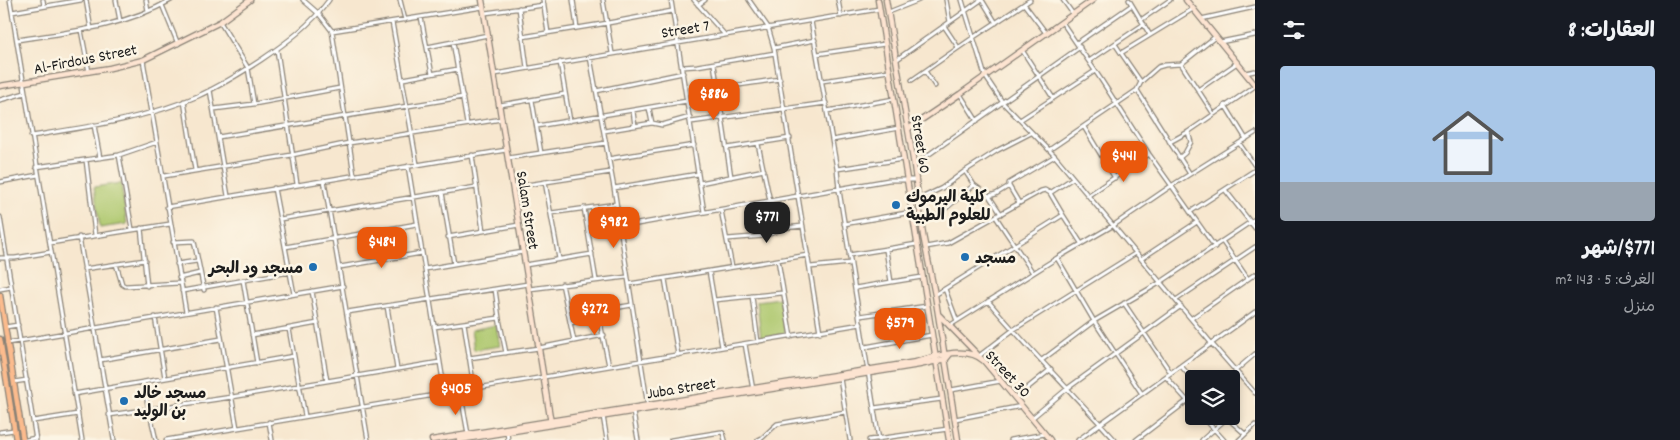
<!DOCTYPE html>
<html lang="ar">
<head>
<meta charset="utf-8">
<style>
	body { margin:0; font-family:Dekko,"Playpen Sans Arabic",sans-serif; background:#20242c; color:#f1f3f6; direction:rtl; height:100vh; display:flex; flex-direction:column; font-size:19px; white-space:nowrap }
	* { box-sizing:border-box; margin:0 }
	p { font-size:16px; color:#9ea1a6 }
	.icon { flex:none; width:28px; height:28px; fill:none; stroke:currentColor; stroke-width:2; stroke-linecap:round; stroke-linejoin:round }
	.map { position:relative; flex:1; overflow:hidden; direction:ltr }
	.sheet { display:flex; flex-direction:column; background:#171b24; width:425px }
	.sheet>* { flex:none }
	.tools { position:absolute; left:1185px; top:370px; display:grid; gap:10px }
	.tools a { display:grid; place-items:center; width:55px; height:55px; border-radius:5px; background:#171b24; box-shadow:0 2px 8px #0003; font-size:25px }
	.price { position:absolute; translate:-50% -42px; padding:0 11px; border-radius:10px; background:#ea580c; color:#fff; font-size:16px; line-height:32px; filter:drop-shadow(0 1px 2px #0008) }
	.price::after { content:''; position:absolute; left:50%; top:30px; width:15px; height:11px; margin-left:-8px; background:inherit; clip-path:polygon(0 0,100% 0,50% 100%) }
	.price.active { background:#222; color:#fff }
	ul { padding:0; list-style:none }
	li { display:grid; align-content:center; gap:10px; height:265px; padding:0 25px }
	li+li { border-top:1px solid #363941 }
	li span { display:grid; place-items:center; height:155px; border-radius:5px; color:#555 }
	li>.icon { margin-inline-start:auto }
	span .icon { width:90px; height:90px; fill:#fffc; stroke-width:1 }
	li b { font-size:21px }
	h2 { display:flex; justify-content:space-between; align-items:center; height:60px; padding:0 25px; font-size:21px }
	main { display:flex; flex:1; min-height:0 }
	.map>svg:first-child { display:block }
	.green { fill:#aec86e; stroke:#657245 }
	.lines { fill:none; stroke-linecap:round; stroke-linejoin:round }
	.street-casing { stroke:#8a8276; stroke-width:5.5 }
	.secondary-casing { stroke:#8a8276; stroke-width:7 }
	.primary-casing { stroke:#8a8276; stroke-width:7 }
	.street { stroke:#fff; stroke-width:3 }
	.secondary { stroke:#fde4d1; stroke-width:4.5 }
	.primary { stroke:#fbbb8d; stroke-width:4.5 }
	.poi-dot { fill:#1f6fb2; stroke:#fcf5e5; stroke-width:2 }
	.labels { text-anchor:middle; stroke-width:5; stroke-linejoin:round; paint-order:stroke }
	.street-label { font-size:16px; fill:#1c1c1c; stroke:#fcf5e5 }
	.poi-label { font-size:16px; font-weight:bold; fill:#1c1c1c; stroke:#fcf5e5; text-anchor:start }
</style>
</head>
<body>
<main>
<section class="sheet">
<h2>العقارات: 8<svg class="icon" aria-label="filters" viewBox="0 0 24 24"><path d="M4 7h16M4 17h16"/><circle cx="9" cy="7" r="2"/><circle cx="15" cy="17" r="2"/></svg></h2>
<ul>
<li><span style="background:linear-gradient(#a9c7e8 75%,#9aa5b1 0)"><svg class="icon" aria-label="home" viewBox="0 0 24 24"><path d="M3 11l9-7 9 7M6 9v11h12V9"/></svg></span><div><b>$771/شهر</b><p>الغرف: 5 · 143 m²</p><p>منزل</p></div></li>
</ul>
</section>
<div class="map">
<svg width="1255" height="440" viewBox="0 0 1255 440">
	<rect width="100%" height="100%" fill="#fcf5e5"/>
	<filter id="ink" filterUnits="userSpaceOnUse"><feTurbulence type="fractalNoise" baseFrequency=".02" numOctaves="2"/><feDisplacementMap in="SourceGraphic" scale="10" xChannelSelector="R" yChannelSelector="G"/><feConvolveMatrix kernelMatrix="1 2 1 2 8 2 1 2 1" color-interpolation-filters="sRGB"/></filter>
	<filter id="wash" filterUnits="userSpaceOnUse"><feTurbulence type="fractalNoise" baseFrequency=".0096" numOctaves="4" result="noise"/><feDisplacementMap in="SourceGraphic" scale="20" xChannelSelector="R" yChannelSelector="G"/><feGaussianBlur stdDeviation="1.12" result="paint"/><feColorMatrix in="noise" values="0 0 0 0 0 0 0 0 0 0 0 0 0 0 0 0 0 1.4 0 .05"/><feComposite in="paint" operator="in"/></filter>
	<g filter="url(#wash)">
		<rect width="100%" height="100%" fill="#f7e7cf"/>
		<path class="green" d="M121,183l6,41 -27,4 -6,-41z
			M780,298l5,36 -24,4 -4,-37z
			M496,325l4,21 -26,4 -3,-20z"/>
	</g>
	<g filter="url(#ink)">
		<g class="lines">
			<g class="street-casing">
				<path id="street" d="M10,0l72,440
					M43,0l1,6
					M86,0l5,29
					M116,0l4,21
					M146,0l2,11
					M303,0l16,14 13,17 22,144
					M400,0l5,20
					M543,0l5,33
					M573,0l4,28
					M603,0l9,53
					M671,0l33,212
					M694,0l31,35
					M749,0l19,27 6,21 46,284
					M838,0l3,16
					M946,0l4,22
					M962,0l23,76 18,27 52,53 157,188 43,49
					M982,0l14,23
					M1063,0l10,14
					M1129,0l21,35
					M1024,4l22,29
					M162,5l16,39
					M698,5l7,-5
					M519,8l8,60
					M12,12l69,-12
					M889,12l30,-12
					M485,13l59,-8
					M421,17l11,57
					M1201,19l54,-12
					M1141,20l29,-20
					M811,21l26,148 2,21 40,250
					M220,22l28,46 6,36
					M392,22l25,142
					M1062,22l38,56 49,76 66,93
					M944,26l14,21
					M81,30l8,42
					M332,31l151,-24
					M522,37l86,-14 64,-12
					M17,40c53,-8 107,-13 154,-40
					M453,42l14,82
					M1220,42l35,-7
					M1077,43l55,-38
					M1115,44l6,9 72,-44
					M427,47l61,-12
					M774,48l41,-8
					M277,50l20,134
					M1022,50l31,48
					M1121,53l20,29
					M817,54l68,-10
					M590,57l24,131 34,219
					M143,60l43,252
					M896,60l85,-60
					M1089,61l55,-37
					M560,62l10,59
					M714,64l17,113
					M1181,64l32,49
					M682,67l15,-1 78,-13
					M925,71l10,15
					M1245,73l10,-2
					M495,74l384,-65
					M403,79l55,-10
					M912,80l62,-43 56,-37
					M822,81l67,-10
					M718,88l62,-9
					M210,90l18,106
					M1137,90l33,52 18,-10 67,-46
					M1198,90l39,-27
					M596,91l87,-18
					M960,94l17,27
					M0,100l25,-7
					M532,100l9,53
					M184,101l11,69
					M500,105l65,-11
					M1225,105l21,34
					M649,108l3,15
					M214,109l40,-5 86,-16
					M633,111l2,15
					M827,111l67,-12
					M1020,120l75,-49
					M691,122l135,-19
					M94,125l6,33
					M537,126l150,-25
					M1084,127l31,51
					M604,131l48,-8 10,2 28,-8
					M31,136c56,-9 114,-17 167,-40 22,-10 43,-23 63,-36 25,-17 50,-35 68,-60
					M218,137l245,-40
					M832,140l67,-12
					M1169,141l21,33
					M1239,143l16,23
					M758,144l12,57
					M727,148l63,-10
					M1049,150l88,-60 4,-8 17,-15 7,-2 16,-1 34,-27
					M119,155l13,74
					M472,155l11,76
					M508,158l98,-15
					M1179,158l6,-5 6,-11 -3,-10
					M608,159l86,-14
					M86,160l9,75
					M914,165l166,-118
					M408,166l37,227
					M36,167l83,-12 38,-13
					M837,169l67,-10
					M164,176l128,-21 57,-12 153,-24
					M324,180l44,260
					M0,182l38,-7
					M545,182l14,77
					M700,183l64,-13
					M1009,186l10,17
					M513,187l98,-15
					M274,188l20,106
					M614,188l84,-14
					M1226,191l29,37
					M442,192l12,72
					M1089,195l60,-41
					M989,196l7,-2 13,-8v-3l46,-27
					M917,200l25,-12 23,-17
					M167,207l339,-57
					M584,208l12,72
					M721,210l11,57
					M1190,212l65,-42
					M551,213l65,-9
					M1001,214l-12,-18 -15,-11 -9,-14 33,-21 33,-17
					M1063,215l-13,-22 23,-15
					M0,217l36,223
					M996,217c12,19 25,37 37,56
					M921,218l17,-3 36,-30
					M280,219l196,-32
					M844,224l68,-12
					M620,227l269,-47h27
					M141,228l6,58
					M79,237l35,203
					M448,237l71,-12
					M727,239l38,-3 19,-8 19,-2
					M1222,241l26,38
					M173,242l21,-1 10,49
					M50,243l120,-19
					M285,247l132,-23
					M926,247l22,-4 93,-52 4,-1 5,3
					M886,250l5,32
					M849,255l68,-11
					M0,258h15l36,-6
					M1057,258l37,63 48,73
					M1141,259l56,-37
					M778,260l13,77
					M116,264l6,20 3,2 55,-3
					M177,264l20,-3
					M525,265l67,-11
					M340,267l82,-14
					M810,267l41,-4
					M84,269l61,-9
					M425,269l98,-17
					M709,271l13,76
					M179,278l21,-5
					M665,279l13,76
					M243,280l14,83
					M562,284l12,57
					M629,284l179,-29
					M855,288l67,-11
					M0,289l11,-2
					M495,289l4,29 7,35
					M529,289l98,-12
					M945,289l12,32
					M182,291l108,-19
					M312,291l15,90
					M935,295l128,-80 18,28
					M752,296l6,46
					M714,300l68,-7
					M1176,300l79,-53
					M988,301c41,48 85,93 127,139
					M1124,303l47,70
					M387,306l10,63
					M216,307l21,121
					M347,312l181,-28
					M860,316l67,-10
					M155,317l10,61
					M1192,318l63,-44
					M464,323l10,65
					M570,323l29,-6
					M949,326l108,-68 57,-33 57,-39 84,-53
					M5,327l13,-2
					M434,327l65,-9
					M289,329l16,87
					M252,335l66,-12
					M7,343l336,-57
					M745,344l8,46
					M865,347l67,-12
					M979,356l34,-26 123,-77
					M469,358l70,-10 65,-13
					M100,360l121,-21
					M1042,360l52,-39 67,-39 94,-63
					M609,366l-10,-49 4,-7 29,-5
					M1181,366l13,15
					M1235,371l20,-17
					M1166,377l28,31
					M840,378l10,62
					M14,382l13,-2
					M143,383l13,57
					M460,390l8,44
					M951,390l50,-9
					M74,394l220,-38
					M1015,398l36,-29
					M874,408l68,-9
					M633,412l5,28
					M109,415l123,-18 208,-35
					M603,416l4,24
					M1202,416l22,24
					M1226,417l19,17
					M1032,418l36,-30 113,-82
					M955,419l67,-13
					M33,421l45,-7
					M269,422l3,18
					M0,432l14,-2
					M507,432l1,8
					M26,440l9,-2
					M166,440l695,-116
					M671,440l50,-8 2,1 2,7
					M758,440l4,-2 15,-14 68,-12
					M869,440l79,-11
					M1010,440l35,-6
					M1078,440l177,-128
					M1136,440l51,-39
					M1202,440l25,-22
					M1239,440l16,-15"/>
			</g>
			<g class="secondary-casing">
				<path id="secondary" d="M482,0l69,423
					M878,0l71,440
					M886,0l28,165 9,70 12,60 23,145
					M1186,0l69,85
					M0,86l110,-18 33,-8 77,-38 30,-22
					M908,129l52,-35 133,-94
					M939,315l38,39
					M432,440l484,-78c20,-6 51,-17 68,-1l66,79
					M459,440l460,-75 27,-6 4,-5"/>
			</g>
			<g class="primary-casing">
				<path id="primary" d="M0,295l23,145
					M0,339l16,101"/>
			</g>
			<use href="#street" class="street"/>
			<use href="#secondary" class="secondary"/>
			<use href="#primary" class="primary"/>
		</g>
	</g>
	<g class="poi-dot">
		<circle cx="896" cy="205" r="5"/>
		<circle cx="965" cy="257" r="5"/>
		<circle cx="313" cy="267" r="5"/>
		<circle cx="124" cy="401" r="5"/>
	</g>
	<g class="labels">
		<g class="street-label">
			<text transform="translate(685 28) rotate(-9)" y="6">Street 7</text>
			<text transform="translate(85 58) rotate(-11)" y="6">Al-Firdous Street</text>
			<text transform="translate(922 144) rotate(81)" y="6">Street 60</text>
			<text transform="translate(529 210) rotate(81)" y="6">Salam Street</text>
			<text transform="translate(1009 373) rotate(47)" y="6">Street 30</text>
			<text transform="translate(681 387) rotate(-9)" y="6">Juba Street</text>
		</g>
		<g class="poi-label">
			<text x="906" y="202">كلية اليرموك<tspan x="906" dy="18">للعلوم الطبية</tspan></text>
			<text x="975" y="263">مسجد</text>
			<text x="303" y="273" text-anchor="end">مسجد ود البحر</text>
			<text x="134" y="398">مسجد خالد<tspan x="134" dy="18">بن الوليد</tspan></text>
		</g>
	</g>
</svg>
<div class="tools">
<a><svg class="icon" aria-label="layers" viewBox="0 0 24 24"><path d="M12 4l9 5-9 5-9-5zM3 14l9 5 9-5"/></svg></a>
</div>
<b class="price" style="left:714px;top:121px">$886</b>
<b class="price" style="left:1124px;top:183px">$441</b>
<b class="price active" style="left:767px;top:244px">$771</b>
<b class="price" style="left:614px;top:249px">$982</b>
<b class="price" style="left:382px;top:269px">$484</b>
<b class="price" style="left:595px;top:336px">$272</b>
<b class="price" style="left:900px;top:350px">$579</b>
<b class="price" style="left:456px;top:416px">$405</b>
</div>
</main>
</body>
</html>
